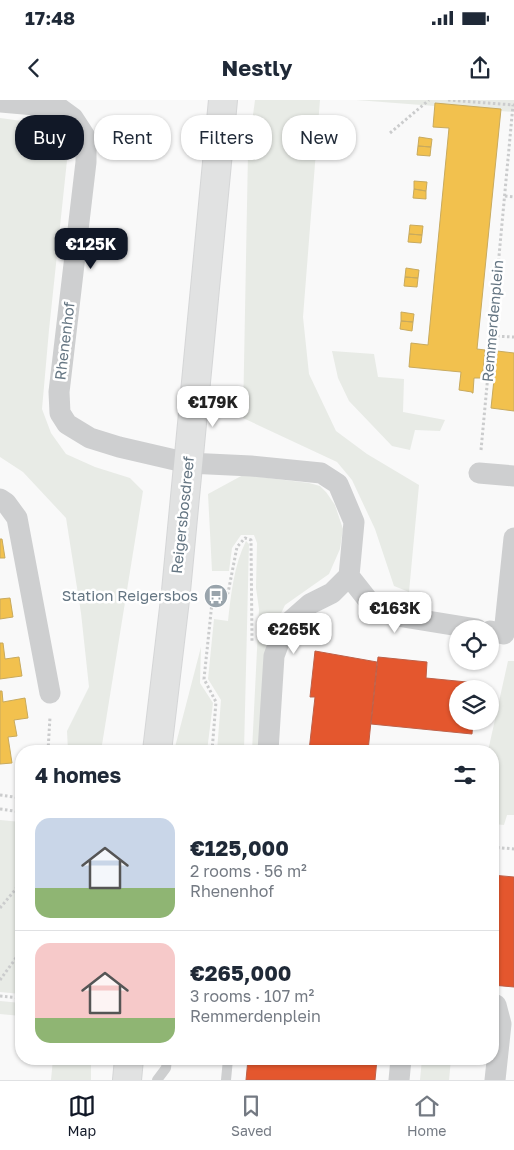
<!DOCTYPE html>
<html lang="en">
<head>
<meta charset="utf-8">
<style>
	body { margin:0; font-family:"Golos Text",sans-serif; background:#f6f6f7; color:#1f2937; height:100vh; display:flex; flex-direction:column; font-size:19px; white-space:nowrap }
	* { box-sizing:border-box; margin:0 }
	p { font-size:16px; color:#747a83 }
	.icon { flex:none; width:28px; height:28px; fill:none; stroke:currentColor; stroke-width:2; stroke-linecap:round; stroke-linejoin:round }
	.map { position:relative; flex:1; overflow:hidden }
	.side { position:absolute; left:15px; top:645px; width:484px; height:320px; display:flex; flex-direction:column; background:#fff; border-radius:20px; box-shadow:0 1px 4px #0004 }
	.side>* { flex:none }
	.top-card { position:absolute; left:15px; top:15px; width:485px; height:45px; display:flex; gap:10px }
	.tools { position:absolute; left:449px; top:520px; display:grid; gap:10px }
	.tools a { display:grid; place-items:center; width:50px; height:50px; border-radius:50%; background:#fff; box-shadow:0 1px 4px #0004; font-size:25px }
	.price { position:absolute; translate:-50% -42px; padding:0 11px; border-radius:10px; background:#fff; color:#222; font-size:16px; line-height:32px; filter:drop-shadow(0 1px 2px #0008) }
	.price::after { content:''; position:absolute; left:50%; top:30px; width:15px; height:11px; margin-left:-8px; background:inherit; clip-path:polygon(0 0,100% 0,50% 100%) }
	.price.selected { background:#111827; color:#fff }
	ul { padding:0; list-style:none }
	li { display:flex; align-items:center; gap:15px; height:125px; padding:0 20px }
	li+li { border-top:1px solid #e0e1e3 }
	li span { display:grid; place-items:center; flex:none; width:140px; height:100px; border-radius:15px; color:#555 }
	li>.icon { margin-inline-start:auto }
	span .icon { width:60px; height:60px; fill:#fffc; stroke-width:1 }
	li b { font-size:21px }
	h2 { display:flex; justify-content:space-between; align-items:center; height:60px; padding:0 20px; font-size:21px }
	.chip { padding:0 18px; border-radius:20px; background:#fff; box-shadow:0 1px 4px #0004; font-size:18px; line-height:45px }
	.chip.selected { background:#111827; color:#fff }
	.status { display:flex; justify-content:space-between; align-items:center; height:35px; padding:0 25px; background:#fff; direction:ltr }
	.status svg { height:14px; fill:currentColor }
	header { display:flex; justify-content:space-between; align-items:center; height:65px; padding:0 20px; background:#fff; font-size:22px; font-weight:700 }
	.menu { display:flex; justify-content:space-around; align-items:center; height:70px; border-top:1px solid #e0e1e3; background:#fff; font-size:14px; color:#747a83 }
	.menu a { display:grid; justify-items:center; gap:2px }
	.menu .selected { color:#111827 }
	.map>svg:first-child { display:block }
	.green { fill:#e8ebe6 }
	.homes { fill:#f2c14e; stroke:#c8aa5e }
	.shops { fill:#e4572e; stroke:#be6048 }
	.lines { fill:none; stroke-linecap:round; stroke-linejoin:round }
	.secondary-casing { stroke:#d5d6d7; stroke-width:30 }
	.path { stroke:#cbcccd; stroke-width:3; stroke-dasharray:2.5 2.5; stroke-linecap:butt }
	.lane { stroke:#cecfd0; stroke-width:10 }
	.street { stroke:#cecfd0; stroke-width:21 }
	.secondary { stroke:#e1e2e2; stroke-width:28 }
	.labels { text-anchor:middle; stroke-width:5; stroke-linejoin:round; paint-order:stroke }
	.street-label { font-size:15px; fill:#657683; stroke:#fff }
	.poi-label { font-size:15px; fill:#657683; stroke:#fff; text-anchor:end }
</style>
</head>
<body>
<div class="status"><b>17:48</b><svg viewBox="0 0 49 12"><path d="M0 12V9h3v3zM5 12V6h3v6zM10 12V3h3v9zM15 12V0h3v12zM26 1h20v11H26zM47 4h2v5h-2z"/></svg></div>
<header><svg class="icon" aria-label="back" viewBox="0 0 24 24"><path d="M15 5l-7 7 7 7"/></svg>Nestly<svg class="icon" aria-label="share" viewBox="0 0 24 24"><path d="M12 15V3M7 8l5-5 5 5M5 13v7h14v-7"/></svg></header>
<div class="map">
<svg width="514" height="980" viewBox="0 0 514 980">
	<rect width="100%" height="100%" fill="#f9f9f9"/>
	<path class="green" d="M255,0h65l-17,217 6,57 27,57 31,23 52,31 -10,107 -15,-6 -19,-57 -23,-49 -15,-18 -94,-44 5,-266z
		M356,0h158v12z
		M0,18l59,8 10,5 -1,20 -19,179 -7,79 9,24 15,21 29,13 35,11 13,13 -42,260h-33l-1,-20 22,-44 -8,-74 -15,-95 -43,-46 -23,-15z
		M332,251l42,3 4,23 26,2 -1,33 42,8 -5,11 -25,-1 -5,20 -18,-4 -43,-45 -11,-23z
		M243,375l66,8 11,3 6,6 9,13 8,24 -3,20 -11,25 -44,31 -15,32 -12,114h-6l7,-142 -3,-21 1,-45 -3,-8h-13l-9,13 -3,23h-17l-4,-77z
		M246,441l3,3 -5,207h-27l4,-51 -13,-21 6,-60 14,2c3,-27 6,-56 18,-80z
		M201,547l-1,36 13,20 -6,48h-33z
		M508,561h6v154h-7l-3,10 -11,-1 -1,-73h-4z
		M0,720l21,2v172l-21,-2z
		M0,901l21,2v13l-21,-2z
		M53,959h26l12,2v19h-40z
		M422,959h29l-2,21h-29z"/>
	<path class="homes" d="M435,3l66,6 -24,240 8,1 -2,21h-1l-1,7h-7l-1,15h-1v-1l-13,-2 2,-18 -52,-5 2,-24 17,2 21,-217 -16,-1z
		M419,37l13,2 -1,8 -13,-1z
		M418,46l13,1 -1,9 -13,-1z
		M414,81l13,1 -1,9 -12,-2z
		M414,89l12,2v8l-13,-1z
		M410,125l13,1 -1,9 -13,-1z
		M409,134l13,1 -1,8 -13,-1z
		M406,168l13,2 -1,8 -13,-1z
		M405,177l13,1 -1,9 -13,-1z
		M401,212l13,2 -1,8 -12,-1z
		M401,221l12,1 -1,9 -12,-2z
		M497,251l17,2v58l-23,-3z
		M0,439h2l3,19h-5z
		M10,498l3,19 -13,2v-20z
		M0,543h3l2,16 14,-2 3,19 -22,3z
		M0,591h2l1,11 22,-4 3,20 -14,2 3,16 -9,1 4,26 -12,1z"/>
	<path class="shops" d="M315,551l62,11 -9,89h-59l6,-54h-5z
		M378,557l49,5 -1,16 51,5 -1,6h-18v32h15l-1,13 -101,-10z
		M492,775l22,2v110l-22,-2z
		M248,959h129l-2,21h-129z"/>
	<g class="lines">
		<g class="secondary-casing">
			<path id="secondary" d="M157,651l19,-160 47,-491
				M127,980l2,-21"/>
		</g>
		<path class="path" d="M448,0l66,5
			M390,33l39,-33
			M505,96l9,1
			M492,236l22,1
			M481,350l32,-345
			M48,651l2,-34
			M212,651l4,-49 -12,-23 9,-86h15l9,-46 8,-9 6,2 1,101
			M0,695l21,3
			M0,709l21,3
			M492,747l22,2
			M0,808l15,-18 6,-10
			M0,880l21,-29
			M0,896l21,2"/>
		<path class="lane" d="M157,980l9,-12 1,-9
			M226,980l2,-21"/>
		<path class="street" d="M0,2l58,5 15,11 13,20v24l-27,230 1,21 7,11 23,14 29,9 69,16 63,3 70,7 17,11 16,38 -5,54 -17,17 -22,11 -25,22 -11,30 -6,95
			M479,373l35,3
			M0,399l6,4 11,15 33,175
			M349,476l26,33 22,7 80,13
			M490,531l14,3 10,-96
			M492,905h4l5,19 -6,56
			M399,980l2,-21"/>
		<use href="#secondary" class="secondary"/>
	</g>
	<defs>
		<g id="bus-disc" transform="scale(1.25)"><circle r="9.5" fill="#99a4ac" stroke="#fff"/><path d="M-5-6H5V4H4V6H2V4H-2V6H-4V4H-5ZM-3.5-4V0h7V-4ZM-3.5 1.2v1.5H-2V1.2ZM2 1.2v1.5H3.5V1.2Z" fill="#fff"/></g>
	</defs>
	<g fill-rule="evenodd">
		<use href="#bus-disc" x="216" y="496"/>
	</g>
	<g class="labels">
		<g class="street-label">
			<text transform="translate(493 221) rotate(-85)" y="5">Remmerdenplein</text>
			<text transform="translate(65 241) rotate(-83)" y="5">Rhenenhof</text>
			<text transform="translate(183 415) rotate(-84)" y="5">Reigersbosdreef</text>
		</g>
		<g class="poi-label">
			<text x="198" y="501">Station Reigersbos</text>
		</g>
	</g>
</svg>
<div class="tools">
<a><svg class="icon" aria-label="locate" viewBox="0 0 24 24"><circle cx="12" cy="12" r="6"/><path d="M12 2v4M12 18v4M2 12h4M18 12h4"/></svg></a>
<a><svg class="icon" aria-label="layers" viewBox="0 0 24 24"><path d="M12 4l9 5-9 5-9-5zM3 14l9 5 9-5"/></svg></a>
</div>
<b class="price selected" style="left:91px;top:170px">€125K</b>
<b class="price" style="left:213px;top:328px">€179K</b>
<b class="price" style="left:395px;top:534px">€163K</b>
<b class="price" style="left:294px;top:555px">€265K</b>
<div class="top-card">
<a class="chip selected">Buy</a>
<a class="chip">Rent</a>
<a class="chip">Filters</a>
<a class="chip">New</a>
</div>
<section class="side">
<h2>4 homes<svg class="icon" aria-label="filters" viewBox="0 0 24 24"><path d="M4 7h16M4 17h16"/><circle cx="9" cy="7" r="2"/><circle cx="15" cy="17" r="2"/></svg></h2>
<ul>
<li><span style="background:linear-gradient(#c9d6e8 70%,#8fb573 0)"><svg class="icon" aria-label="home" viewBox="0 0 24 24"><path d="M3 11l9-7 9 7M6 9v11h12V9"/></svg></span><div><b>€125,000</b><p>2 rooms · 56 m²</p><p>Rhenenhof</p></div></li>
<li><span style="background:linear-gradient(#f6c9c9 75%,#8fb573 0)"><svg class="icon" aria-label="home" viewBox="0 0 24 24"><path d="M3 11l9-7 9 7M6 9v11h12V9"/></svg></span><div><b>€265,000</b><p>3 rooms · 107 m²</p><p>Remmerdenplein</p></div></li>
</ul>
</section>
</div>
<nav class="menu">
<a class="selected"><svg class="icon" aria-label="map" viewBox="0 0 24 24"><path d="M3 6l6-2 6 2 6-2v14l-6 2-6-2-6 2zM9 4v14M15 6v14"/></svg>Map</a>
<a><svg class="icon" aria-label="saved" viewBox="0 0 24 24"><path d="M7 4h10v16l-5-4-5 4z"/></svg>Saved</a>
<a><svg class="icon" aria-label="home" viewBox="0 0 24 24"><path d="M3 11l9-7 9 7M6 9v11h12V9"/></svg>Home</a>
</nav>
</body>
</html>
